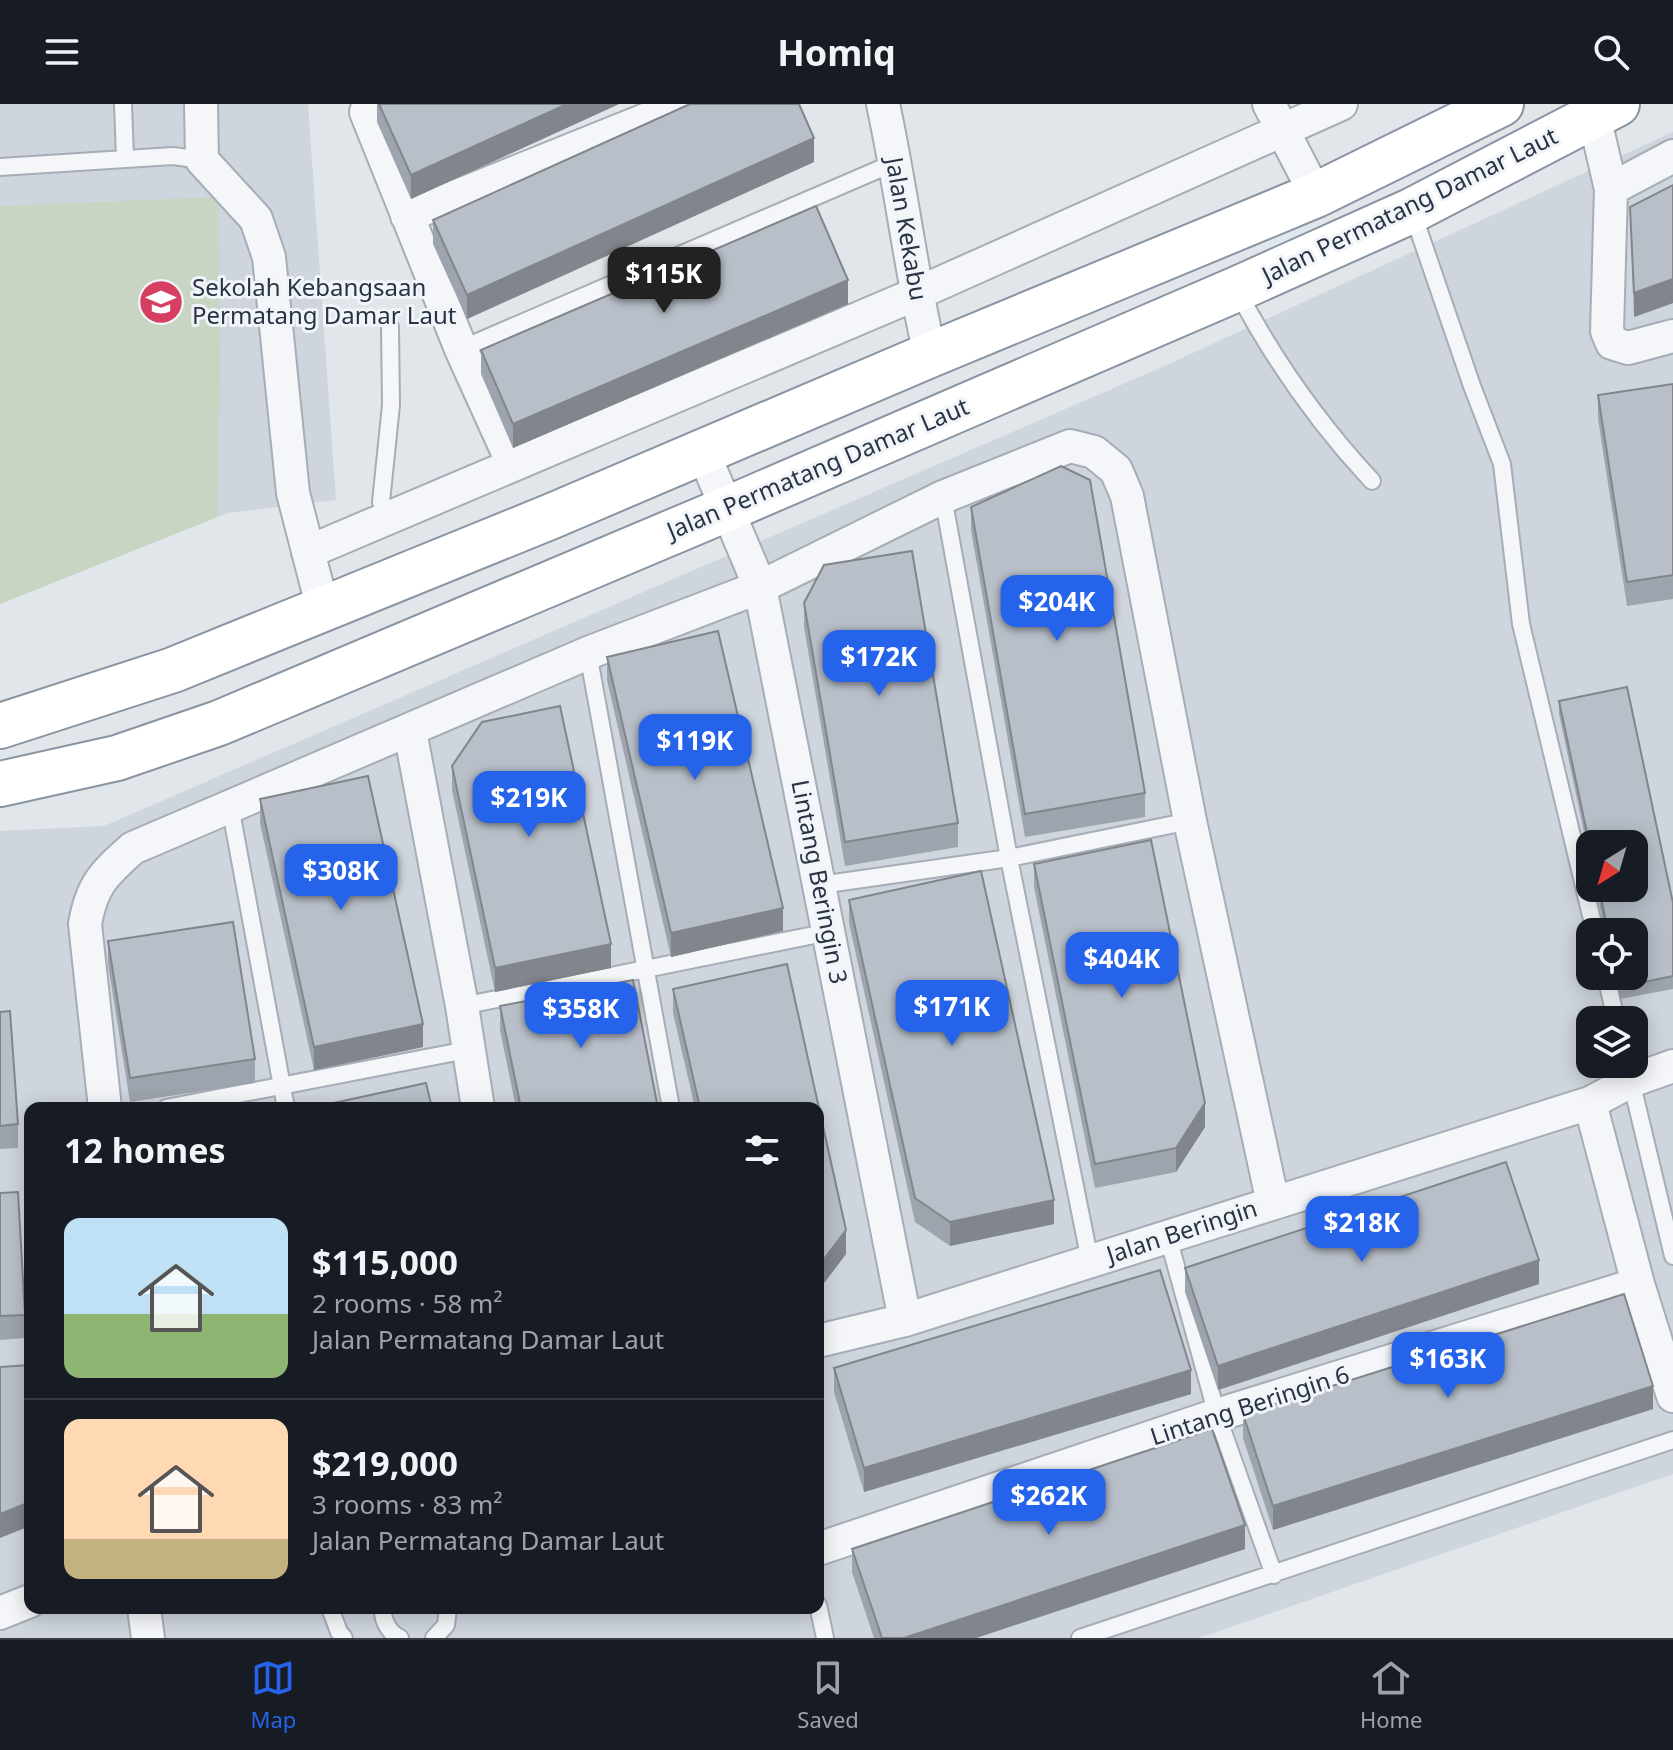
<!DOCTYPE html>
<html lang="en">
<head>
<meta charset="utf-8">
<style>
	body { margin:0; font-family:"Noto Sans",sans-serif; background:#20242c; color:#f1f3f6; height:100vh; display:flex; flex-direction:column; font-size:30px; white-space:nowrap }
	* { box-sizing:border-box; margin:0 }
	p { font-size:26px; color:#9ea1a6 }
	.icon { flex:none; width:44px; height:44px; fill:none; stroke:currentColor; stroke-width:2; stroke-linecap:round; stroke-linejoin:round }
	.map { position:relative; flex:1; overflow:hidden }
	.panel { position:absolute; left:24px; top:998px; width:800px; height:512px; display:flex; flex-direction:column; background:#171b24; border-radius:16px; box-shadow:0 4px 20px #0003 }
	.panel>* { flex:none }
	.needle { width:52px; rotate:217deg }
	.fabs { position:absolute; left:1576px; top:726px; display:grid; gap:16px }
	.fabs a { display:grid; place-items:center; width:72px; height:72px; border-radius:16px; background:#171b24; box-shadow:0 4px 20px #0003; font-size:40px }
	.price { position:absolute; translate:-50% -68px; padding:0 18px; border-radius:16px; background:#2563eb; color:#fff; font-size:26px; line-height:52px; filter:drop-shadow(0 2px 4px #0008) }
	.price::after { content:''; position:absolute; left:50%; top:48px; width:24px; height:18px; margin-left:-12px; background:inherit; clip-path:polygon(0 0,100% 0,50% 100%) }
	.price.selected { background:#222; color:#fff }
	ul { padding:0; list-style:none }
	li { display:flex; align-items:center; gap:24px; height:200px; padding:0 40px }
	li+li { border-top:2px solid #363941 }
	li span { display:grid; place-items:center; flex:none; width:224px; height:160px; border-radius:16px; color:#555 }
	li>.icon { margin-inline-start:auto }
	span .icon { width:96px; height:96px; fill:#fffc; stroke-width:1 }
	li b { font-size:34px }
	h2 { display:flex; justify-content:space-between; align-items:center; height:96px; padding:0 40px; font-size:34px }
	header { display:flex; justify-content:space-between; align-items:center; height:104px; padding:0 40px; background:#171b24; font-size:36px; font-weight:700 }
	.tab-bar { display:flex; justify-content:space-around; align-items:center; height:112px; border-top:2px solid #363941; background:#171b24; font-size:22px; color:#9ea1a6 }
	.tab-bar a { display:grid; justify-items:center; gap:4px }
	.tab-bar .selected { color:#2563eb }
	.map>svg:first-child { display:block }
	.built { fill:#cfd5dd; fill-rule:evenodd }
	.grass { fill:#c8d5c2 }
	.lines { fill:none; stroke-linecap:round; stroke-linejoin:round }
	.service-casing { stroke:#a6adb6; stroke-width:20 }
	.minor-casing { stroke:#a6adb6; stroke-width:36 }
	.trunk-casing { stroke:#8894a2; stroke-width:48 }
	.service { stroke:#f4f6f9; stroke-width:16 }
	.minor { stroke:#f4f6f9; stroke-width:32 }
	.trunk { stroke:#fff; stroke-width:44 }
	.wall { fill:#9ea4ad }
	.shaded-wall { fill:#81868d }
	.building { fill:#b8bfc9; stroke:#81868d; stroke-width:2 }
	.labels { text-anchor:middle; stroke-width:6; stroke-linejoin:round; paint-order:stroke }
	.street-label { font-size:24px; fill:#283444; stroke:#f1f4f8 }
	.poi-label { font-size:24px; fill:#283444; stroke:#f1f4f8; text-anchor:start }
</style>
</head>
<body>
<header><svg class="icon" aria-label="menu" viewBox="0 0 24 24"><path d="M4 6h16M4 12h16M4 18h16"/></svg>Homiq<svg class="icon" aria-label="search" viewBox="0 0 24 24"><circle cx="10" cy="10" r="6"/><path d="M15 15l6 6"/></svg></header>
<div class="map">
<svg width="1673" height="1534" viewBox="0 0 1673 1534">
	<rect width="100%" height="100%" fill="#e1e6eb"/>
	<path class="built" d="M0,0h308l28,396 -108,13 -228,91z
		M1673,28v1342l-474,164h-1199v-807l104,-5 1056,-458zM1590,740h44v44h-44zM1590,828h44v44h-44zM1590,916h44v44h-44zM30,1004h788v500h-788z"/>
	<path class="grass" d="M219,93l1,182 -3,138 -217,87v-398z"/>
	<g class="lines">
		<g class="service-casing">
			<path id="service" d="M123,0l2,55
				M0,63l173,-11 29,4
				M1412,107l60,175 30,78 19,160 74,308
				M1237,186c36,69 82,134 135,191
				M461,245l435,-187
				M943,393l66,361 81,403
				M389,414l-8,-16 10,-97 -1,-78
				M588,549l83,455
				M230,702l56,302
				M820,781l189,-27 181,-37
				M1606,872l10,44
				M462,902l367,-74
				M1627,960l46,192
				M166,1004l301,-58
				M1168,1133l49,178 57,160
				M818,1501l7,33
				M330,1504l9,24 5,6
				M383,1504c-1,12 6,25 17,30
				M434,1534l12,-13 2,-17
				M1080,1534l593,-198"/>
		</g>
		<g class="minor-casing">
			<path id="minor" d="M201,0l1,56 54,59 13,38 24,236 30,116
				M883,0c18,83 28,168 47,251
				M1269,0l47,91
				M366,8l95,237 52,115
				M1594,12l17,73 -4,142 5,12 16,5 45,-12
				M1611,85l62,-33
				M407,112l278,-112
				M703,348l57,135 145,733
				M308,448l608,-258 425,-190
				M410,627l52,275 16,102
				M1590,999l48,181 35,112
				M105,1004l-20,-184c7,-40 19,-50 48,-76l455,-195 172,-66 183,-90 127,-51 24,6 22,18 11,26 63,325 83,382
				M818,1237l87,-21 685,-217 41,-22 42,-15
				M818,1445l399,-134 421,-131
				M144,1504l4,30
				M0,1509l30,-12"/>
		</g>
		<g class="trunk-casing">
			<path id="trunk" d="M0,622l173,-56 379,-154 378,-161 386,-160 185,-91
				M0,680l117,-26 102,-35 508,-214 510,-220 174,-78 206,-107"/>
		</g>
		<use href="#service" class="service"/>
		<use href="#minor" class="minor"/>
		<use href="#trunk" class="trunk"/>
	</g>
	<path class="wall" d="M377,0h242l-208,95 -34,-77z
		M814,58l-347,157 -34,-75v-24z
		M1673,81v118l-39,14 -4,-110z
		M848,200l-335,144 -32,-74v-24z
		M1673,280v215l-46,7 -29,-187v-24z
		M971,403l174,286v24l-120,20 -54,-307z
		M804,499l154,220v24l-113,19 -41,-239z
		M607,553l176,274 -112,26 -64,-277z
		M1559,597l114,202v86l-53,10 -5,-23h19v-44h-29l-9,-44h38l-44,-44v16l-31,-146z
		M452,662l159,202 -116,24 -43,-202z
		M260,695l163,248 -109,23 -54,-247z
		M1034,760l171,263 -29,45 -81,16 -61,-301z
		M849,796l205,324 -104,22 -35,-24 -66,-299z
		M108,837l147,118v24l-125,19 -22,-138z
		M787,860l59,266v24l-28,37v-183h-123l-22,-95v-24z
		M500,902l158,102h-142l-16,-78z
		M0,908l18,112v24l-18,1z
		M0,1089l25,122v23l-25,2z
		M1185,1164l354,16 -321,106 -33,-98z
		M834,1264l357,26 -327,98 -30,-100z
		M1653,1305l-380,121 -30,-92v-24z
		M852,1445h393l-269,89h-102l-22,-66z"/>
	<path class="shaded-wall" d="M567,0h52l-208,95v-24z
		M814,34v24l-347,157v-24z
		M1673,175v24l-39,14v-24z
		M848,176v24l-335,144v-24z
		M783,804v23l-112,26v-24z
		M611,840v24l-116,24v-24z
		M423,920v23l-109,23v-23z
		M1205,999v24l-29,45v-24z
		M1054,1096v24l-104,22v-24z
		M846,1126v24l-28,37v-24z
		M1539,1156v24l-321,106v-24z
		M1191,1266v24l-327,98v-24z
		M1653,1282v23l-380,121v-24z
		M30,1398v24l-30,12v-24z
		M1245,1421v24l-269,89h-72z"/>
	<path class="building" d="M379,0h188l-156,71z
		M690,0h109l15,34 -347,157 -34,-75z
		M1673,81v94l-39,14 -4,-86z
		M816,102l32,74 -335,144 -32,-74z
		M1673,280v191l-46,7 -29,-187z
		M1061,362l29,14 55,313 -120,21 -54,-307z
		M912,447l46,272 -113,19 -41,-239 20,-38z
		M718,527l65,277 -112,25 -64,-276z
		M1627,583l46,216v73l-53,11 -2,-11h16v-44h-26l-9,-44h35v-44h-44v3l-31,-146z
		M560,602l51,238 -116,24 -43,-202 30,-44z
		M368,672l55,248 -109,23 -54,-248z
		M1151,736l54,263 -29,45 -81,16 -61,-300z
		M981,767l73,329 -104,22 -35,-24 -66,-298z
		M233,818l22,137 -125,19 -22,-137z
		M787,860l59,266 -28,37v-159h-118l-27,-119z
		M633,876l25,128h-137l-21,-102z
		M10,907l8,113 -18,2v-114z
		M426,979l6,25 -117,-1z
		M1506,1058l33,98 -321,106 -33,-98z
		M18,1088l7,123 -25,1v-123z
		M1160,1166l31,100 -327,98 -30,-100z
		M1624,1190l29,92 -380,120 -30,-92z
		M30,1261v137l-30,12v-147z
		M1212,1325l33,96 -341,113h-22l-30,-89z"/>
	<defs>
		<g id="school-disc" transform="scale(2.3)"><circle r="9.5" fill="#d73f62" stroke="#f1f4f8"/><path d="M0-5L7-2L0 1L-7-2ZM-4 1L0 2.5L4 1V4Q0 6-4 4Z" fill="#fff"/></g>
	</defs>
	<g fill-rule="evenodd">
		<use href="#school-disc" x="161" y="198"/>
	</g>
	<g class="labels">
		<g class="street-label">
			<text transform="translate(1410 102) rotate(-26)" y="8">Jalan Permatang Damar Laut</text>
			<text transform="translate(906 125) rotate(80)" y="8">Jalan Kekabu</text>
			<text transform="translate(818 365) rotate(-23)" y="8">Jalan Permatang Damar Laut</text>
			<text transform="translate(819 778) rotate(79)" y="8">Lintang Beringin 3</text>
			<text transform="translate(1182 1128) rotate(-18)" y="8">Jalan Beringin</text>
			<text transform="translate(1250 1302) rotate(-18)" y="8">Lintang Beringin 6</text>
		</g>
		<g class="poi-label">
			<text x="192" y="192">Sekolah Kebangsaan<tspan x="192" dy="28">Permatang Damar Laut</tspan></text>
		</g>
	</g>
</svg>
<div class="fabs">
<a><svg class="needle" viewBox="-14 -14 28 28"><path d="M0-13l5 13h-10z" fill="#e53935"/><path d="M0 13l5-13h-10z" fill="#9ea1a6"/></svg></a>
<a><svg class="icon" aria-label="locate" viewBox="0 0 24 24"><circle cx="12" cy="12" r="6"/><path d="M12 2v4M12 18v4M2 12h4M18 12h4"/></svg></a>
<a><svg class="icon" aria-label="layers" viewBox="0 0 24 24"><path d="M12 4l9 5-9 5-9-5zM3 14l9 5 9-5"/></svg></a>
</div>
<b class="price selected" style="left:664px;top:211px">$115K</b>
<b class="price" style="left:1057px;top:539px">$204K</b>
<b class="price" style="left:879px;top:594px">$172K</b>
<b class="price" style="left:695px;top:678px">$119K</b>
<b class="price" style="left:529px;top:735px">$219K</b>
<b class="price" style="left:341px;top:808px">$308K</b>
<b class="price" style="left:1122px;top:896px">$404K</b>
<b class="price" style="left:952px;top:944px">$171K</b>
<b class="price" style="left:581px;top:946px">$358K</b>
<b class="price" style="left:1362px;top:1160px">$218K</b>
<b class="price" style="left:1448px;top:1296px">$163K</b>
<b class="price" style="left:1049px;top:1433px">$262K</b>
<section class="panel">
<h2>12 homes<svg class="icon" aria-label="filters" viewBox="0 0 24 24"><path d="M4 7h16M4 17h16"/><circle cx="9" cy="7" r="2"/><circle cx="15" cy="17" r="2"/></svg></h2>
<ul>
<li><span style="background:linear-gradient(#bfe0f5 60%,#8fb573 0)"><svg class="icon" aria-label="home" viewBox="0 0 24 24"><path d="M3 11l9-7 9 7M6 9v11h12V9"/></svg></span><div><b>$115,000</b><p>2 rooms · 58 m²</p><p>Jalan Permatang Damar Laut</p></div></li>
<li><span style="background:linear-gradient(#ffd9b3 75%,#c2b280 0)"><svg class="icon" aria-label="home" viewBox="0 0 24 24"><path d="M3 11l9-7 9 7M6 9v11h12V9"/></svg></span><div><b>$219,000</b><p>3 rooms · 83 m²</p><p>Jalan Permatang Damar Laut</p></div></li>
</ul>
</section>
</div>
<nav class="tab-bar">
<a class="selected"><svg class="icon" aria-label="map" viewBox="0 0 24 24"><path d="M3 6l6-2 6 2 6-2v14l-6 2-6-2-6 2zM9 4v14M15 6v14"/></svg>Map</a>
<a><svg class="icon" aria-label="saved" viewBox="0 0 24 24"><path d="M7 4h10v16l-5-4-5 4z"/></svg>Saved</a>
<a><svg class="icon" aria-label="home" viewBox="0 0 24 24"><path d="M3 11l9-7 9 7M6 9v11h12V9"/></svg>Home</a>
</nav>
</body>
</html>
